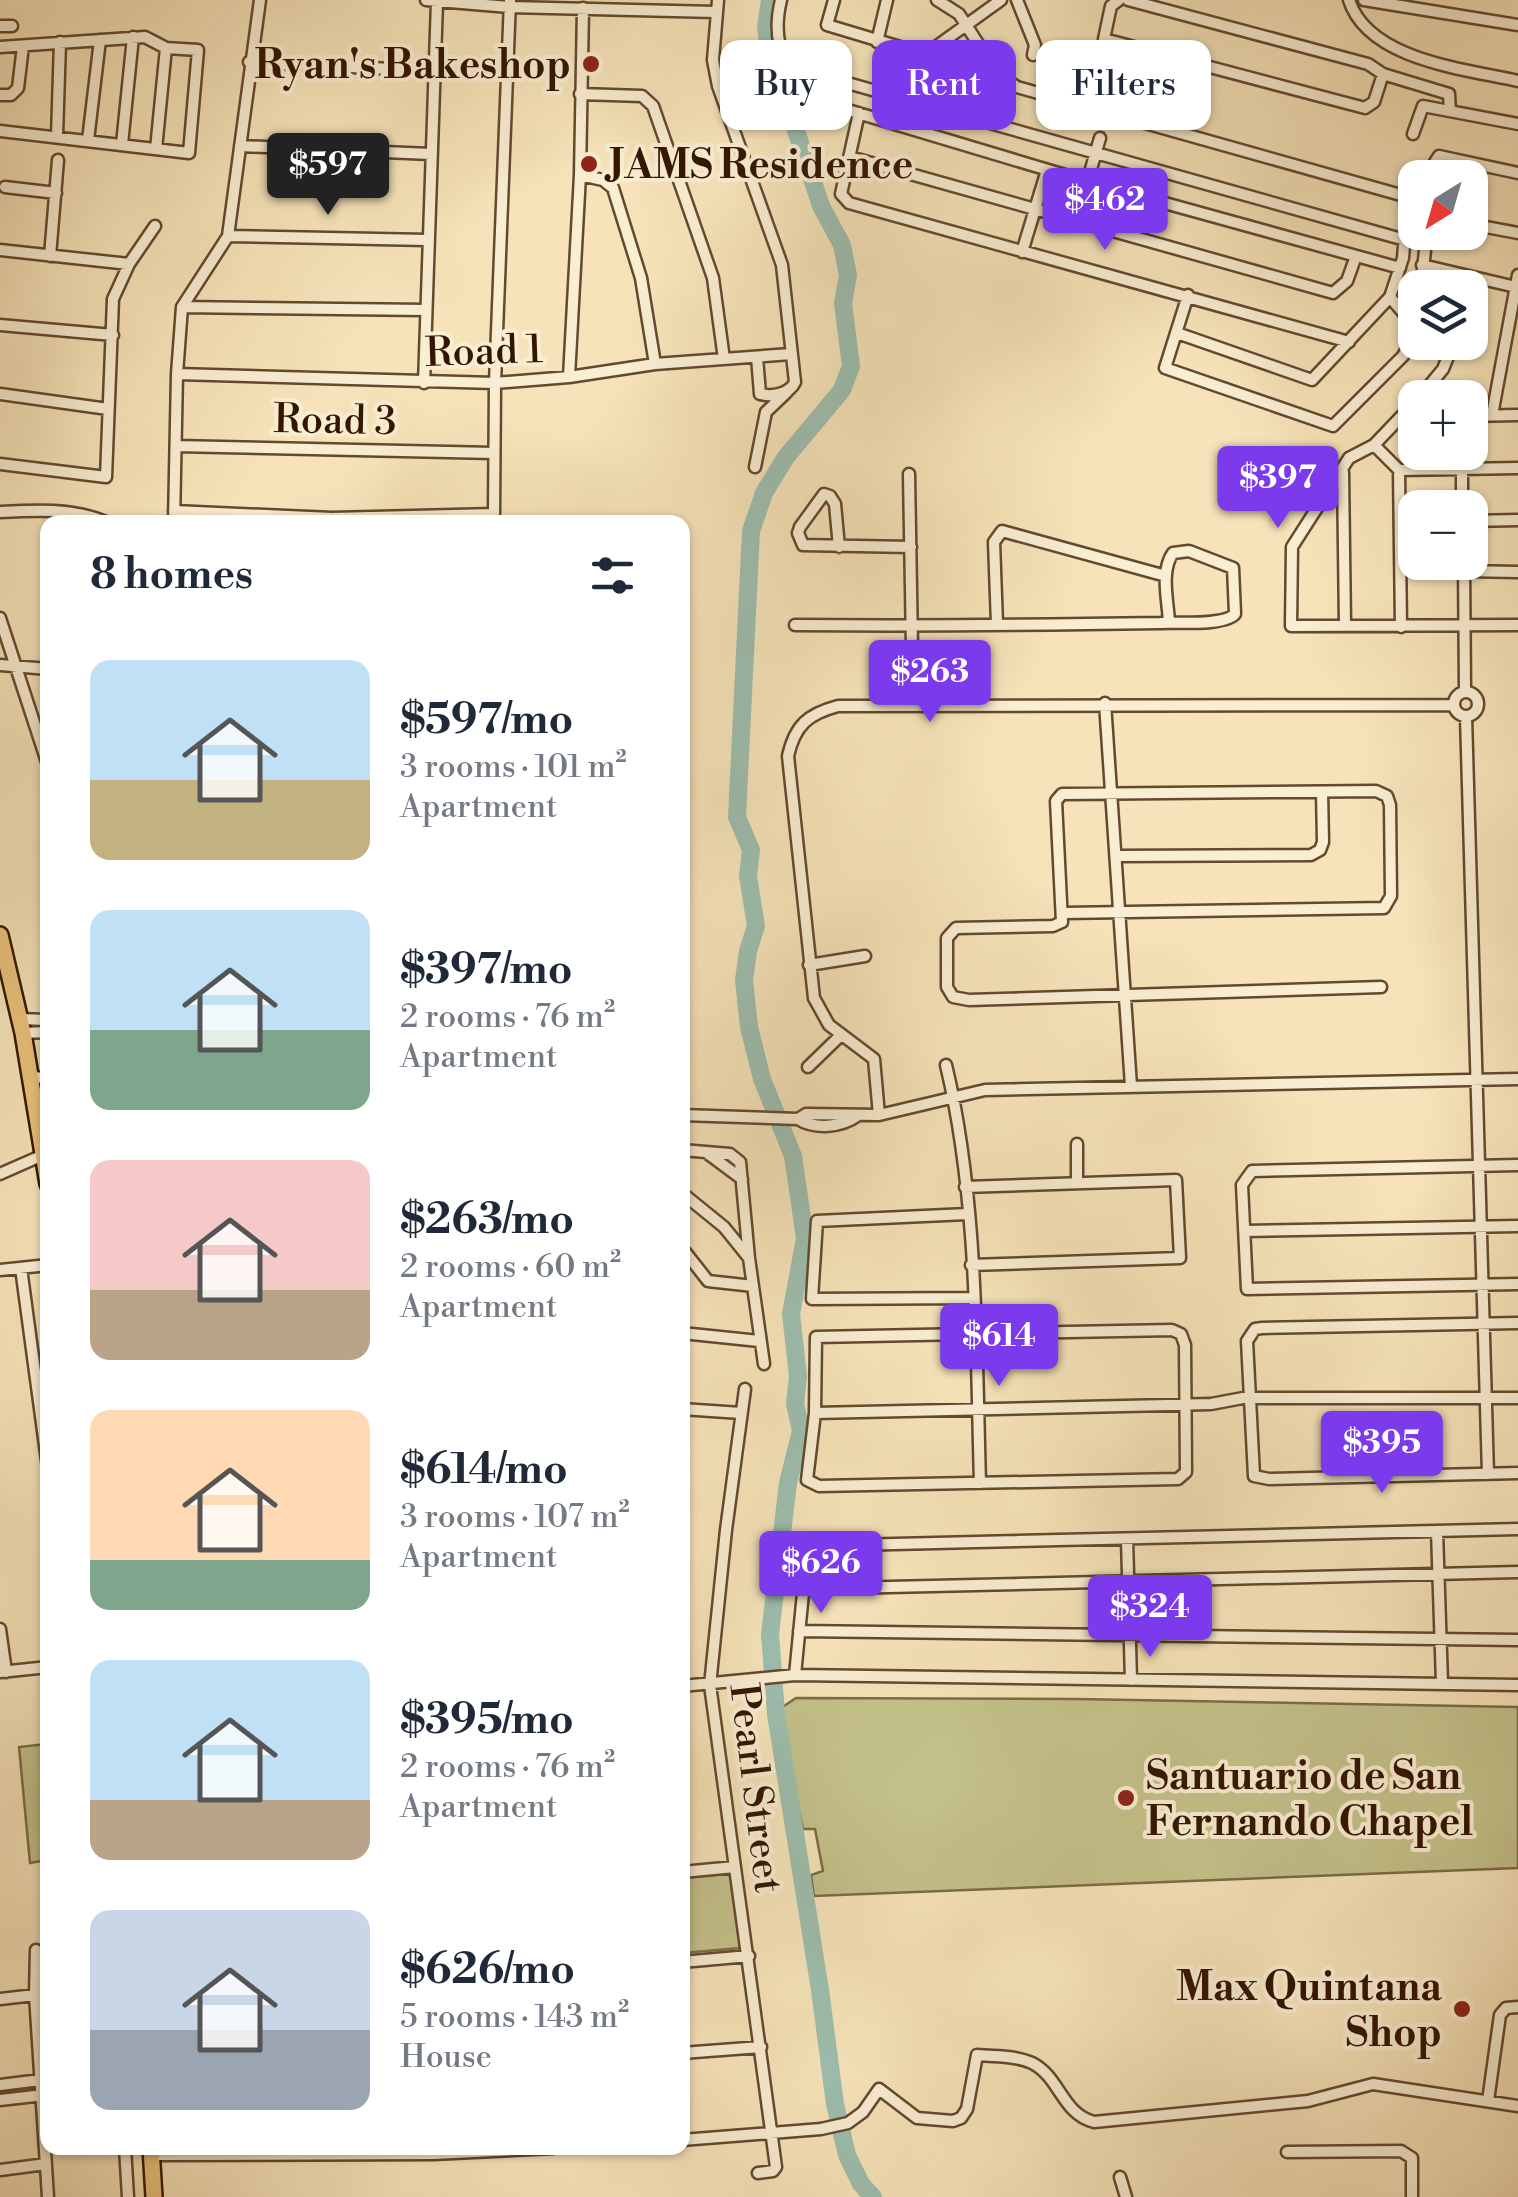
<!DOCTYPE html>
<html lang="en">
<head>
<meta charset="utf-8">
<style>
	body { margin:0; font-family:"Libre Bodoni",serif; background:#f6f6f7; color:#1f2937; height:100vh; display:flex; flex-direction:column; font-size:38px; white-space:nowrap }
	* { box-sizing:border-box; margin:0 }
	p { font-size:32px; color:#747a83 }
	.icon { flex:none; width:55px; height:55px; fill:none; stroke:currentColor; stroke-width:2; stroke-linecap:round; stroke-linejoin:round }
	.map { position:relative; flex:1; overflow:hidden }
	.panel { position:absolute; left:40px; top:515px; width:650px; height:1640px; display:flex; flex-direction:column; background:#fff; border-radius:20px; box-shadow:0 2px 8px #0004 }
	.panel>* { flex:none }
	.banner { position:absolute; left:720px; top:40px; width:648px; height:90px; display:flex; gap:20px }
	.needle { width:65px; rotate:217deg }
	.tools { position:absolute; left:1398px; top:160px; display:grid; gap:20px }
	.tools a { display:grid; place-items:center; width:90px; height:90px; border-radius:20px; background:#fff; box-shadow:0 2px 8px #0004; font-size:50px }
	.price { position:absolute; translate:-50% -85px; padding:0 22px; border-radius:10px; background:#7c3aed; color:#fff; font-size:32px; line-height:65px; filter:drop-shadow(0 2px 5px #0008) }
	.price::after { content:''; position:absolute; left:50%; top:60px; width:30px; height:22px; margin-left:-15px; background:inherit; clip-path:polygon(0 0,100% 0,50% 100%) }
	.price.active { background:#222; color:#fff }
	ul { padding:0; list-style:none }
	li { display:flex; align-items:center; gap:30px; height:250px; padding:0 50px }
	li span { display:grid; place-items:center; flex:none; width:280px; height:200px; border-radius:20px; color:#555 }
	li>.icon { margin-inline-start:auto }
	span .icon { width:120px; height:120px; fill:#fffc; stroke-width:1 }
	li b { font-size:42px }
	h2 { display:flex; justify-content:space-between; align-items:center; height:120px; padding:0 50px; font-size:42px }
	.chip { padding:0 35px; border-radius:20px; background:#fff; box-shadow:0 2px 8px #0004; font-size:35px; line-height:90px }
	.chip.active { background:#7c3aed; color:#fff }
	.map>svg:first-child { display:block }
	.green { fill:#c4c18a; stroke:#7c6c45; stroke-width:2.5 }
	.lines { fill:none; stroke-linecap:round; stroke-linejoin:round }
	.river { stroke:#9dbeaf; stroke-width:18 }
	.minor-casing { stroke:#64492e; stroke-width:15 }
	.highway-casing { stroke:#331600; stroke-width:20 }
	.minor { stroke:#f9edd2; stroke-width:10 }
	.highway { stroke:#ebc27c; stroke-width:15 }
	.poi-dot { fill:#8f2418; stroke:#f9edd2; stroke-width:4 }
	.labels { text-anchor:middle; stroke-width:8; stroke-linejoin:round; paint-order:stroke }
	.poi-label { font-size:40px; font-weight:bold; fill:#331600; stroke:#f9edd2; text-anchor:end }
	.street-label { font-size:40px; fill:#331600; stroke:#f9edd2 }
</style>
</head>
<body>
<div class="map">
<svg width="1518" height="2197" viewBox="0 0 1518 2197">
	<rect width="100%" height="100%" fill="#f6e3b9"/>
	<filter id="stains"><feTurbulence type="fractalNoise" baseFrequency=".002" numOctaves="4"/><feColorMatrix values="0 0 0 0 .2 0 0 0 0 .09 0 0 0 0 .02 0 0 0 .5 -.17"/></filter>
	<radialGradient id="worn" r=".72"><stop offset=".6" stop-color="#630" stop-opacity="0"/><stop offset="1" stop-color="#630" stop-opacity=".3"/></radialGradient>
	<path class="green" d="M796,1698l281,1 441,8v161l-704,28 -3,-21 12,-4 -8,-42h-12l-25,-119z
		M47,1744v116l-17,3 -11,-116z
		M733,1873l8,75 -58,5v-75z"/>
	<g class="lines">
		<path class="river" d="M770,0l-4,27 3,22 52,157 21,39 6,30 -5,28 8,63 -9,24 -56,67 -22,36 -13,38 -14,286 14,33 -3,26 8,50 -8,25 -4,29 5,47 13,52 31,77 12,82 -14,76 7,62 -3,28 6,27 -13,52 -18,151 6,80 44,276 15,114 12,51 14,29 12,13"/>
		<g class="minor-casing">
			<path id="minor" d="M426,0l83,7 207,5
				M718,0l-5,60 5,26 64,179 13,117c-5,12 -23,15 -35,12l-3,-37
				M781,0c-10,41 3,59 20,96l284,85 315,87
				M834,0l-7,25 93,28 10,-2 71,-51
				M937,0l22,14 38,59 20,14 391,110 7,-6
				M1017,0l18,45 -2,10
				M1119,0l-8,6 -7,33 261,69 9,-6 9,-28
				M1128,0l240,64 15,10 66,20 1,17
				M1349,0c19,60 116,69 169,81
				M1364,0l154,25
				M0,26h12
				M877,42l10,-42
				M0,47l145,-10 21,11 32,2 -9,103 -189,-22
				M249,62l184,9
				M787,66l618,174
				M580,94l62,2 11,10 60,172 11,81
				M0,95h11l7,-7 5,-42
				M859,113l-18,81 8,9 500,139
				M1413,134l10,-28 95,18
				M57,136l3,-94
				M88,140l12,-100
				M122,144l11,-107
				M240,146l191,8
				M156,149l10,-101
				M850,157l483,136 14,-12 9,-25
				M1091,169l9,-31
				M580,175l23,5 10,8 28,90 14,86
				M1425,178l14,-22 79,17
				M5,187l51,6
				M1470,224l48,9
				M228,236l199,4
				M0,250l129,14
				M1022,252l25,-82
				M50,256l8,-96
				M1422,265l94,22
				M1421,288l6,-56
				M1188,295l-23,73 168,58 70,-70 10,-18 -2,-16 -21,-25
				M182,307l244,3
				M0,325l113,10
				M1177,333l135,47 78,-83 13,-39 5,-61
				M177,374l318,9 74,-6 86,-13 136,-10
				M569,377l11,-202 3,-167
				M424,383l13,-381
				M0,394l108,15
				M1419,398l24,-29 11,-27
				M1415,402l-41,43 -25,13 -57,89 -1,79 227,-1
				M1492,415l26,-140
				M1470,416l48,-1
				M1470,442l8,-27
				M1374,445l25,25 2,157
				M176,446l318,7
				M0,464l106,13 7,-178 16,-35 26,-38
				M755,467l11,-55 21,-20
				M1399,470l119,-2
				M1343,472l2,154
				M909,474l4,231
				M1462,508v-40l5,-16
				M174,511l158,7 162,-4 1,-131 15,-383
				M0,512c36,-2 72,-4 106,10
				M1470,521l48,-1
				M174,522l3,-148 5,-67 46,-71 32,-236
				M839,547l-4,-43 -5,-8 -6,-2 -24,33 -2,6 5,12 108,2
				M1464,562l1,130
				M1464,571l54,1
				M0,618l48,147
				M997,624l-3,-82 8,-11 164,45
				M795,625c122,1 244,0 365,-2 18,-1 64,3 75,-9l-2,-46 -44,-17 -16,2c-13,18 -5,48 -4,69
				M0,665l48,4
				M1454 704a12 12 0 1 1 24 0a12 12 0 1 1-24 0Z
				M1105,703l26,383
				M1466,717l22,757
				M1116,856l195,-1 9,-5 3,-8 -1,-50
				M1064,913l320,-5 7,-12 -1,-91 -3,-9 -11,-5 -314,3 -6,7 6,121 -9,4 -97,2 -9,10v49l6,10 16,3 412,-13
				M809,965l56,-9
				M20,1019l28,1
				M23,1033l25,-1
				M946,1065c32,133 30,282 34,418
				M808,1067l33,-32
				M31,1077l17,1
				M682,1115l116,4c17,11 44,8 59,-3
				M879,1115l-5,-56 -45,-34 -15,-27 -26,-242c7,-31 20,-42 50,-50l615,-1
				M798,1119l8,-5 73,1 106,-25 533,-11
				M1077,1144v38
				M682,1150l48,4 10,8 9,96 15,106
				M707,1153l35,26
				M1518,1165l-266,6 -10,14 5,104 271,-5
				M0,1174l43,-19
				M965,1187l211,-7 4,78 -209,7
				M682,1193l42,34 25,31
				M967,1214l-150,7 -5,78 160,-1
				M1244,1231l274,-5
				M682,1248l26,33 45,5
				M21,1268l27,200
				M0,1270l48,-5
				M1518,1323l-256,5 -7,1 -8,12 7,135 15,3 249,-6
				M1172,1330l9,4 4,11 1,127 -8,7 -359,7 -12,-6 8,-67 1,-76z
				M682,1333l77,8
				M745,1389l-19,141 -16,155 66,482 -3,4 -15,2
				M682,1409l59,4
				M815,1413l396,-9 32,-6h275
				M1437,1531l5,152
				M1127,1539l4,141
				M803,1589l715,-17
				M0,1629l6,43
				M799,1631l719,9
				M0,1672l48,-5
				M795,1675l12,-123 5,-6 706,-17
				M682,1686l113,-11 723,10
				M682,1872l53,-5
				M36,1950l-1,45 13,202
				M682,1962l67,-6
				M0,1999l35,-4
				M682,2053l79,-6
				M0,2085l48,-6
				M0,2100l44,-5
				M1488,2101l12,-86 6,-7 12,-1
				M682,2140l139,-11 27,-6 15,-11 16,-23 38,29 36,3 8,-3 6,-9 10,-54c17,1 40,1 55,8 28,14 30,51 62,59l214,-21 65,-17 145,22
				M125,2148l3,49
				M1287,2152l114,-1 11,7v39
				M151,2155l282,-1 121,-6
				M0,2170l46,-6
				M1120,2177l6,20"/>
		</g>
		<g class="highway-casing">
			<path id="highway" d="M0,935l23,98 25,151
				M151,2148l3,49"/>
		</g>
		<use href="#minor" class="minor"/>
		<use href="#highway" class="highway"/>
	</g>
	<g class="poi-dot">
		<circle cx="591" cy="64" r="10"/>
		<circle cx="589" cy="164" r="10"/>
		<circle cx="1126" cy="1798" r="10"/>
		<circle cx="1462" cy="2009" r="10"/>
	</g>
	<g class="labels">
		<g class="poi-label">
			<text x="571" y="78">Ryan's Bakeshop</text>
			<text x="609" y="178" text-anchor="start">JAMS Residence</text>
			<text x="1146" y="1789" text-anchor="start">Santuario de San<tspan x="1146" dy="46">Fernando Chapel</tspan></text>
			<text x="1442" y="2000">Max Quintana<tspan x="1442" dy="46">Shop</tspan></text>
		</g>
		<g class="street-label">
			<text transform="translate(484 350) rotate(-2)" y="14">Road 1</text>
			<text transform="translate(335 419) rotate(1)" y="14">Road 3</text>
			<text transform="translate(757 1788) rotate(83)" y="14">Pearl Street</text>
		</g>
	</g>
	<rect width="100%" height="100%" filter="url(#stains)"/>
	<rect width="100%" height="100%" fill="url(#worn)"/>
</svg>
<div class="tools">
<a><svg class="needle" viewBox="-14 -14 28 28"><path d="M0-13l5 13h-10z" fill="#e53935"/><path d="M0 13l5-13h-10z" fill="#747a83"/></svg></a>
<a><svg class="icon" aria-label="layers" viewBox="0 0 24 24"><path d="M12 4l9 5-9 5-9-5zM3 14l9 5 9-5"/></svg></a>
<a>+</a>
<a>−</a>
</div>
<b class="price active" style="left:328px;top:218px">$597</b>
<b class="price" style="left:1105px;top:253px">$462</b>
<b class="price" style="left:1278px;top:531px">$397</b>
<b class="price" style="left:930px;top:725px">$263</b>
<b class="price" style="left:999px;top:1389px">$614</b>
<b class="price" style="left:1382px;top:1496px">$395</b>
<b class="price" style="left:821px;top:1616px">$626</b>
<b class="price" style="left:1150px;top:1660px">$324</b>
<div class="banner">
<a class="chip">Buy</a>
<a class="chip active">Rent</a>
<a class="chip">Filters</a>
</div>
<section class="panel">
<h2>8 homes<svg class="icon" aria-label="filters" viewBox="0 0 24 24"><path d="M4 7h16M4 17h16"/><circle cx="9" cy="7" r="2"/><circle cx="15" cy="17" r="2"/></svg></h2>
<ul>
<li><span style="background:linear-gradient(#bfe0f5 60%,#c2b280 0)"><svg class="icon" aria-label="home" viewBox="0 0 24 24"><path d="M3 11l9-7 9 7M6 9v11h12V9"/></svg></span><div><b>$597/mo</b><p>3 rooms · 101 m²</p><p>Apartment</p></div></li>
<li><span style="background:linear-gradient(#bfe0f5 60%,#7fa58c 0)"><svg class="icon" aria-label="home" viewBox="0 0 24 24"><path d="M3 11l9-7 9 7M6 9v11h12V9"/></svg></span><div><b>$397/mo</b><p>2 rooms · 76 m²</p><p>Apartment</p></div></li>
<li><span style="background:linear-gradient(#f6c9c9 65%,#b9a48a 0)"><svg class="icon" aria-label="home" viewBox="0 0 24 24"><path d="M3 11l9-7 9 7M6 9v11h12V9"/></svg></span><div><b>$263/mo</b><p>2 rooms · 60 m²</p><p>Apartment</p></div></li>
<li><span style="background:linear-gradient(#ffd9b3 75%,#7fa58c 0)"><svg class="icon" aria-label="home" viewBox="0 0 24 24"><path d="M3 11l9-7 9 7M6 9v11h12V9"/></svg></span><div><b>$614/mo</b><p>3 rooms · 107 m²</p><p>Apartment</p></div></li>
<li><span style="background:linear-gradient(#bfe0f5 70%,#b9a48a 0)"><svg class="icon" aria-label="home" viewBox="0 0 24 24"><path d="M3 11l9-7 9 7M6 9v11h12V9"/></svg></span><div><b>$395/mo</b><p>2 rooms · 76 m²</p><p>Apartment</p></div></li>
<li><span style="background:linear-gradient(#c9d6e8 60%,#9aa5b1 0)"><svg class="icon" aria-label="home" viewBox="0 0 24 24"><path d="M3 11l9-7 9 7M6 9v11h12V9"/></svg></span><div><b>$626/mo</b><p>5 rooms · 143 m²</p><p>House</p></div></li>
</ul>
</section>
</div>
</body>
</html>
